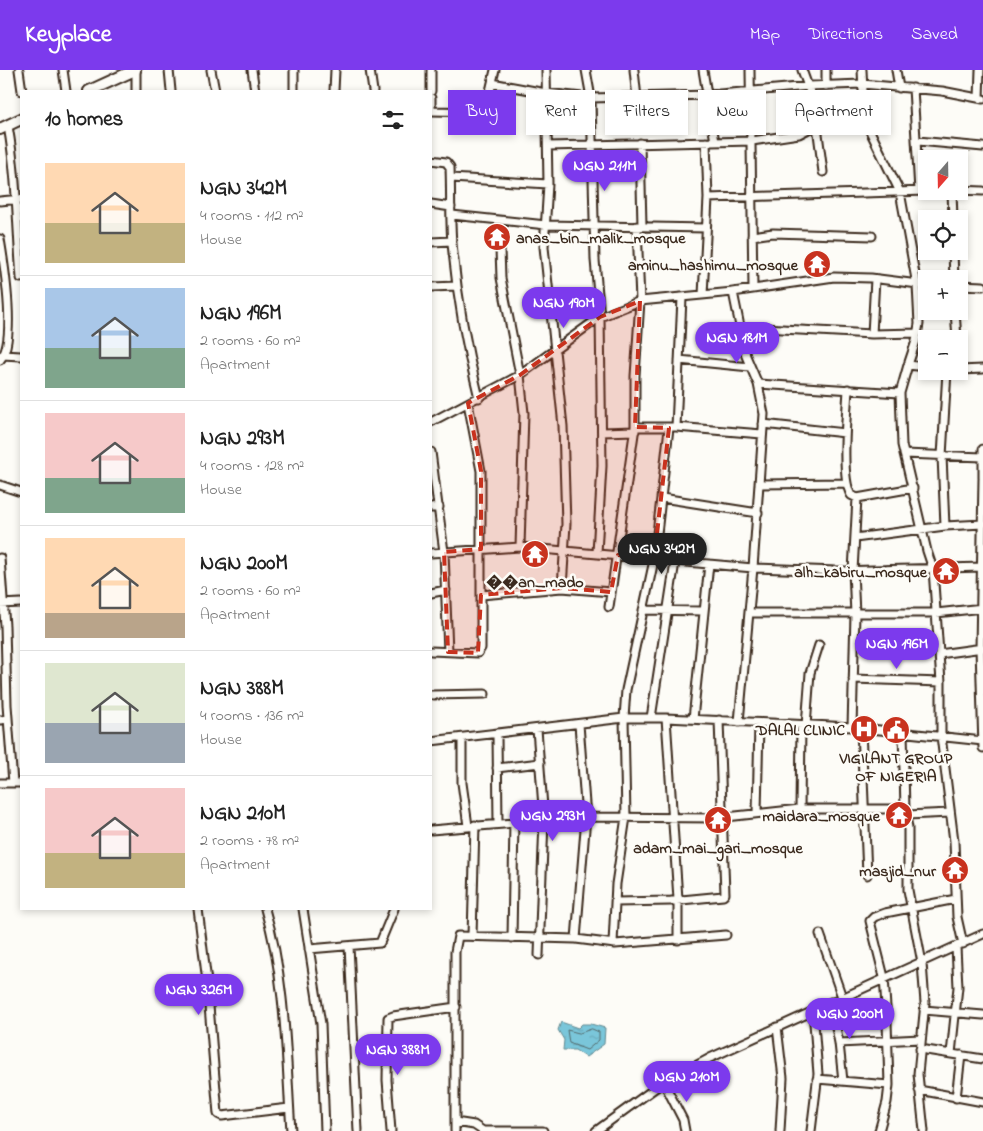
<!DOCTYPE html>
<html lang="en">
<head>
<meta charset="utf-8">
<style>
	body { margin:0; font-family:"Indie Flower",sans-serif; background:#f6f6f6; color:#222; height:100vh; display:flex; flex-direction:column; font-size:19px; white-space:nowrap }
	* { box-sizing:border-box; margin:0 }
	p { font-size:16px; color:#767676 }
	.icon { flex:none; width:28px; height:28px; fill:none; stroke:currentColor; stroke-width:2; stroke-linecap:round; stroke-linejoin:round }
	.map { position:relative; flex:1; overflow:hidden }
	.details { position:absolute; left:20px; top:20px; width:412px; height:820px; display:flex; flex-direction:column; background:#fff; border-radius:0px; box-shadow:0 2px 8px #0003 }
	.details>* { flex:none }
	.guide { position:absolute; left:448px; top:20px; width:460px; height:45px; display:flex; gap:10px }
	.needle { width:32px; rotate:200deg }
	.fabs { position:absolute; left:918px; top:80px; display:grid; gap:10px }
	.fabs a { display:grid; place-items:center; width:50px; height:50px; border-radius:0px; background:#fff; box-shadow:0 2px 8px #0003; font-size:25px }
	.price { position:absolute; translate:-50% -42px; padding:0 11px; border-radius:18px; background:#7c3aed; color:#fff; font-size:16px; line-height:32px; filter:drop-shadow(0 1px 2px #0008) }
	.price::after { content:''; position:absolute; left:50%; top:30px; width:15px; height:11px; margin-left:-8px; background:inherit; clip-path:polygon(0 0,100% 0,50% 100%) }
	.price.current { background:#222; color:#fff }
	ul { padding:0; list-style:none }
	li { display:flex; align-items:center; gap:15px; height:125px; padding:0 25px }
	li+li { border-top:1px solid #e0e0e0 }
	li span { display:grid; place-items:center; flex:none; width:140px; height:100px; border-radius:0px; color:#555 }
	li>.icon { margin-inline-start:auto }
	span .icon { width:60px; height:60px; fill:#fffc; stroke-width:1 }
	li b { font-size:21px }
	h2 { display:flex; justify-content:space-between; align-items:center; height:60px; padding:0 25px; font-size:21px }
	.tag { padding:0 18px; border-radius:0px; background:#fff; box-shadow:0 2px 8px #0003; font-size:18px; line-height:45px }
	.tag.current { background:#7c3aed; color:#fff }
	header { display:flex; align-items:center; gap:30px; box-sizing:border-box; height:70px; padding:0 25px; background:#7c3aed; color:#fff }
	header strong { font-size:24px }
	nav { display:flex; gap:28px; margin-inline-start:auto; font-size:18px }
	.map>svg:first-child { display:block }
	.water { fill:url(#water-ripples); stroke:#61888f }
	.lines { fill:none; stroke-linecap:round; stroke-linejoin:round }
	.shore { stroke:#546869; stroke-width:1 }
	.street-casing { stroke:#3b2a1e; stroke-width:11 }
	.secondary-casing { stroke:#3b2a1e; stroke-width:14 }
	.street { stroke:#fdfcf7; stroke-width:7 }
	.secondary { stroke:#fdfcf7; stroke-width:10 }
	.marked { fill:#c8321e; fill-opacity:0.2; stroke:#c8321e; stroke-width:4; stroke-dasharray:10 6; stroke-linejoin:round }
	.labels { text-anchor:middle; stroke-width:5; stroke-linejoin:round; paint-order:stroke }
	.poi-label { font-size:16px; font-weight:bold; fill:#3b2a1e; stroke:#fdfcf7; text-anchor:end }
</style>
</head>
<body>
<header>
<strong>Keyplace</strong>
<nav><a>Map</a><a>Directions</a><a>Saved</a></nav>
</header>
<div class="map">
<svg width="983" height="1061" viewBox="0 0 983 1061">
	<defs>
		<pattern id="water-ripples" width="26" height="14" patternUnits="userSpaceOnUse" patternTransform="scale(1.25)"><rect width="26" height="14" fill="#7ac6da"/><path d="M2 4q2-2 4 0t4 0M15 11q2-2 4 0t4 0" fill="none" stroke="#6aaabb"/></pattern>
	</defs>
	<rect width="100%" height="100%" fill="#fdfcf7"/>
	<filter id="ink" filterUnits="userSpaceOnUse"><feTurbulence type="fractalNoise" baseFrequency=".02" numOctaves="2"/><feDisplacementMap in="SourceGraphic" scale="10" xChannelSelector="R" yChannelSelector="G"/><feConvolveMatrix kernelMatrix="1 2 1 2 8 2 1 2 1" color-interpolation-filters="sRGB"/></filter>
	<g filter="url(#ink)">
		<path class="water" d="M561,952l17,6 4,-4h9l14,4 -1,16 -18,13 -11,-7h-12l1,-10 -6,-10z"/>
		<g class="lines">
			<path class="shore" d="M592,959l7,3v8l-12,10 -18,-7 -2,-13 12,3z"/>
			<g class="street-casing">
				<path id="street" d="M19,0l3,21
					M63,0l3,21
					M136,0v21
					M169,0l2,21
					M211,0l4,21
					M252,0l3,21
					M370,0l3,21
					M431,0v21
					M546,0l2,114 -4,63 19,179 3,98 -4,64
					M586,0l5,28 4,162 5,57 2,149 -5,87
					M634,0l3,28
					M703,0l12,72
					M750,0l3,219
					M802,0l12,33 9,69
					M826,0v16
					M862,0l2,41 6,20 30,61 17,93 2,39 -3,17 -8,24 18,2
					M896,0l3,18
					M492,13l54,10 45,5 118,-3 100,-9 53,-2 80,7 41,8
					M913,18l6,103
					M294,21v-21
					M334,21l1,-21
					M431,28v13
					M979,28l1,-28
					M431,41l54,1 10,-42
					M8,56c9,50 9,101 13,152
					M918,71l65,6
					M640,73l2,83
					M548,76l204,-5 47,-7 23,-12 42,-11
					M431,90l15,2 4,5c1,25 0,51 2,76 5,52 14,104 27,155
					M451,108l97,6
					M959,120l24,1
					M952,121l1,28
					M708,128l218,-7
					M0,131l21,-2
					M431,134l20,3
					M452,145l94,10 160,3
					M499,150l2,58 19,97 4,38 -4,134
					M752,166l21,-3 99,3
					M0,169c4,24 17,103 0,121
					M431,172l21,-1
					M953,181l1,28
					M959,215l24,1
					M431,217l26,-1
					M733,222l13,64 12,28 6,30 -11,154 -14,154
					M703,225l5,-97 -2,-56
					M955,241l2,28
					M741,261l23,-3 108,6 46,-1
					M872,264l3,-55
					M2,285l19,1
					M679,290l71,7
					M908,295l-8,28 2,52 25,106 6,18 8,113v54l13,105 3,76 6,27
					M959,300l24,-1
					M758,314l142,9
					M848,319c-1,22 -8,88 3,106l6,3 56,-10
					M431,352l89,-47 80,-58 40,-16 93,-9 101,-15 37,1 55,7
					M763,354l82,9
					M635,357h41l86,7
					M676,357l6,-129
					M602,362l33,-1
					M983,379v29
					M431,382l13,100 4,100
					M904,384l79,3
					M983,409l-3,169 3,100
					M760,414l86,-1
					M0,415l21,7
					M662,428l96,15
					M431,438l8,-1
					M945,456l38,-2
					M855,468l90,-12 -3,-70 5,-85
					M431,483l89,-6 233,21 84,3 146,-4
					M0,488l5,68 2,79 6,78
					M431,523l15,-3
					M481,525l81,-7 49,4
					M0,534l21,-1
					M609,537l26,-180v-51l5,-75 -3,-75
					M643,540l60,1
					M749,543h187l47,-5
					M875,575l63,3
					M431,581l47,2 3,-5v-177l-13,-68
					M939,584l44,-6
					M853,609l88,3
					M431,625l54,-1
					M651,648l24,-156
					M666,648l12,181v41
					M693,649l16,-155
					M0,650l8,-1
					M806,656l4,-53 9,-28
					M852,657l3,-113 -2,-43 4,-73
					M861,658l6,147
					M537,659l7,91 -5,135
					M903,662l2,77 3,19v62l14,73 3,40 -7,71 6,57
					M497,665l1,88
					M462,668v45l6,43
					M431,671l193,-23h42l186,9 131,14
					M497,698l43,-5
					M0,713h21
					M800,739l1,-83
					M757,743l2,-90
					M907,745l43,-2
					M431,760l155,-13 131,1 83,-9h105
					M615,832l56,-1 52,-5 2,-2 -6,-174
					M198,839l9,73 11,132 4,2 67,-8
					M265,839c21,71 21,148 26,222
					M303,839l18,115 4,107
					M820,864l22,63
					M472,866l3,-111
					M512,868l2,-116
					M576,869l10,-122 -7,-93
					M613,873l3,-59 10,-67 -2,-99 2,-28 28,-130 15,-132
					M349,876l9,185
					M309,879l71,-6 14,-34
					M831,932l8,41 4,38
					M924,940l59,5
					M777,957l6,51 -3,53
					M839,973l82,-4
					M920,979l63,10
					M951,984l7,-67 -2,-40
					M817,1009l72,6
					M664,1013l19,37 2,11
					M919,1020l64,12
					M956,1028l5,-43
					M455,1052l19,3 9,6h60
					M391,1061l-4,-51 1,-62 5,-2 63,-9
					M455,1061v-179l3,-16 118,3 39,5 111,-9
					M596,1061l62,-45 52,-28 273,-124
					M811,1061l7,-57 -5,-64
					M879,1061l8,-29 2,-17 -2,-63 -3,-45 -14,-56 4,-4 11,-4 71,-14"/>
			</g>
			<g class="secondary-casing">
				<path id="secondary" d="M89,21l46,-21
					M0,59l21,-10"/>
			</g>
			<use href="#street" class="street"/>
			<use href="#secondary" class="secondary"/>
		</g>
	</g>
	<path class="marked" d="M640,231l-5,126 34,1 -15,132 -36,-5 -7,37 -49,-4 -81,7 -3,58 -30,-1 -4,-100 37,-3v-78l-13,-68 52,-28 80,-58z"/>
	<defs>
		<g id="temple-disc" transform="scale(1.4375)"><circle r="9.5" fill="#c8321e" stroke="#fdfcf7"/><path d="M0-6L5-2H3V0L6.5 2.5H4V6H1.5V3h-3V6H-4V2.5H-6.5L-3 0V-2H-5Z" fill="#fff"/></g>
		<g id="hospital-disc" transform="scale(1.4375)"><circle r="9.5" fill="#c8321e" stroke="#fdfcf7"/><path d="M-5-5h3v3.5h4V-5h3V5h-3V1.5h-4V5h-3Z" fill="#fff"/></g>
		<g id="civic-disc" transform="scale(1.4375)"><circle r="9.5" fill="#c8321e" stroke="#fdfcf7"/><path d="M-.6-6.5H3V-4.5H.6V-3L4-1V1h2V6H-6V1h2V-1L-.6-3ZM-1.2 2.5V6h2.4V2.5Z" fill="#fff"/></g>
	</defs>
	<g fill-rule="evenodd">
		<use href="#temple-disc" x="497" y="167"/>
		<use href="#temple-disc" x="817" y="194"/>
		<use href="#temple-disc" x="535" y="484"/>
		<use href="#temple-disc" x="946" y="501"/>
		<use href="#hospital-disc" x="864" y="659"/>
		<use href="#civic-disc" x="896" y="660"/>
		<use href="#temple-disc" x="899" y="745"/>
		<use href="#temple-disc" x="718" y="750"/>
		<use href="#temple-disc" x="955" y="800"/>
	</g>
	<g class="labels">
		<g class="poi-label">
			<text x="516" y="173" text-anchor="start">anas_bin_malik_mosque</text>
			<text x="798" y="200">aminu_hashimu_mosque</text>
			<text x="927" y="507">alh_kabiru_mosque</text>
			<text x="535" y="517" text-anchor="middle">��an_mado</text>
			<text x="845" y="665">DALAL CLINIC</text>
			<text x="896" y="693" text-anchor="middle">VIGILANT GROUP<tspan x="896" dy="18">OF NIGERIA</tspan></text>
			<text x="880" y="751">maidara_mosque</text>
			<text x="718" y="783" text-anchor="middle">adam_mai_gari_mosque</text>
			<text x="936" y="806">masjid_nur</text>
		</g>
	</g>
</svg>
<div class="fabs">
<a><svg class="needle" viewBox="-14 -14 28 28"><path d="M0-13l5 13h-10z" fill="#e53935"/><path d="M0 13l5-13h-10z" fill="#767676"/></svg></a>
<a><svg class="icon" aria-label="locate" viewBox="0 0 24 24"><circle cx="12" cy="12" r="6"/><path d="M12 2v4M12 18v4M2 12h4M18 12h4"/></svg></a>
<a>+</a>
<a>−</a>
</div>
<b class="price" style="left:605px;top:122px">NGN 211M</b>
<b class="price" style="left:564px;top:259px">NGN 190M</b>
<b class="price" style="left:737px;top:294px">NGN 181M</b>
<b class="price current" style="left:662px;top:505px">NGN 342M</b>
<b class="price" style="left:897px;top:600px">NGN 196M</b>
<b class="price" style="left:553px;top:772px">NGN 293M</b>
<b class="price" style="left:199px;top:946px">NGN 326M</b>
<b class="price" style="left:850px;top:970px">NGN 200M</b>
<b class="price" style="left:398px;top:1006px">NGN 388M</b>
<b class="price" style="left:687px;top:1033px">NGN 210M</b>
<div class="guide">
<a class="tag current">Buy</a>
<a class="tag">Rent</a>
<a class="tag">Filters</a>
<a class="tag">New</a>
<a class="tag">Apartment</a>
</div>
<section class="details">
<h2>10 homes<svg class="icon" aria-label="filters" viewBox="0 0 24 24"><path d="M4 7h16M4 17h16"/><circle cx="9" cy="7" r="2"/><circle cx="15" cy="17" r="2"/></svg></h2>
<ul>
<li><span style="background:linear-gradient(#ffd9b3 60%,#c2b280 0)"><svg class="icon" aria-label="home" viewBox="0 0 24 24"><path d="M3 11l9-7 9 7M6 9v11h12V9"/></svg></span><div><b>NGN 342M</b><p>4 rooms · 112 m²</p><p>House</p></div></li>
<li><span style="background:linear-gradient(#a9c7e8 60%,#7fa58c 0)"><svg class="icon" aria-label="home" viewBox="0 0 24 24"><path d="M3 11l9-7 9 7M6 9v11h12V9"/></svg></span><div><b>NGN 196M</b><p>2 rooms · 60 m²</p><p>Apartment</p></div></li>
<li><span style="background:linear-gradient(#f6c9c9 65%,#7fa58c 0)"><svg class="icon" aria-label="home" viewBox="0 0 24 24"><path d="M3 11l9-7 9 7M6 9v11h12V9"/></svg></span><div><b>NGN 293M</b><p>4 rooms · 128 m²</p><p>House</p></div></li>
<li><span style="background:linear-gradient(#ffd9b3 75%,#b9a48a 0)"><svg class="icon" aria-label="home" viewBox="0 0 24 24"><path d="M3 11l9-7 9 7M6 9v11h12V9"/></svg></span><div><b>NGN 200M</b><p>2 rooms · 60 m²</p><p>Apartment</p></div></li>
<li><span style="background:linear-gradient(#dfe7d0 60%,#9aa5b1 0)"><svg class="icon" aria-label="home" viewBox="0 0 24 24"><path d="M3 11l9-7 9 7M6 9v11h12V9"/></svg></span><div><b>NGN 388M</b><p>4 rooms · 136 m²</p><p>House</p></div></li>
<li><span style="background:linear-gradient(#f6c9c9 65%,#c2b280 0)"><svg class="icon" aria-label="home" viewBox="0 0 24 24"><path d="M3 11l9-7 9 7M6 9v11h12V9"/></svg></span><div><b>NGN 210M</b><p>2 rooms · 78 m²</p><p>Apartment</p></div></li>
</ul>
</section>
</div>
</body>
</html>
